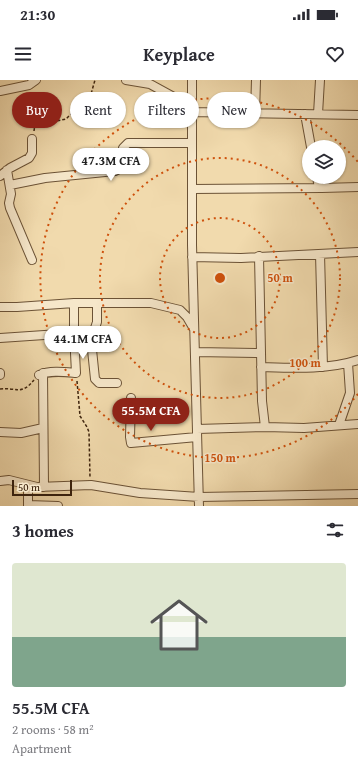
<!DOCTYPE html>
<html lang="en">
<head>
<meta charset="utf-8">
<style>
	body { margin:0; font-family:"Gentium Book Plus",serif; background:#f7f7f7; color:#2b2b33; height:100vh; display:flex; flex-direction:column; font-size:15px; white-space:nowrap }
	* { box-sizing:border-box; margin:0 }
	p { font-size:13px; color:#7c7c81 }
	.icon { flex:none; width:22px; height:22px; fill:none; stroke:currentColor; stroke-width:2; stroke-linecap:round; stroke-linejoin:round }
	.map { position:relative; height:426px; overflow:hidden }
	.sheet { display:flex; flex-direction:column; background:#fff; flex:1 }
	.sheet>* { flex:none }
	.top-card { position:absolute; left:12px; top:12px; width:334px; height:36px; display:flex; gap:8px }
	.buttons { position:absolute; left:302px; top:60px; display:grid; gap:8px }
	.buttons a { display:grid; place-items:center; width:44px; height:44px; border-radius:50%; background:#fff; box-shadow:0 1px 3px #0004; font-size:20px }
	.scale { position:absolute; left:12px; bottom:10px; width:60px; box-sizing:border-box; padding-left:4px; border:2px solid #3e240e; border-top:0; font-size:11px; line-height:14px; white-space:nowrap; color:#3e240e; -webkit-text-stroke:3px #f6e7ca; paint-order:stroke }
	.price { position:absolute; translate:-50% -34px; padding:0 9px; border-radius:14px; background:#fff; color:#222; font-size:13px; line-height:26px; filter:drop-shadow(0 1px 2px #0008) }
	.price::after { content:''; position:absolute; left:50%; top:24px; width:12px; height:9px; margin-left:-6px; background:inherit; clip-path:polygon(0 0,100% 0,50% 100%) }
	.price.selected { background:#8f2418; color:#fff }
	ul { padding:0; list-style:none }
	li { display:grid; align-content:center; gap:8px; height:212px; padding:0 12px }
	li+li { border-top:1px solid #e1e1e2 }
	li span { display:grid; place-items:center; height:124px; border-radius:4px; color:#555 }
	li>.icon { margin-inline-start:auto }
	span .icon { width:72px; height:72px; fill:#fffc; stroke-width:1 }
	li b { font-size:17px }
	h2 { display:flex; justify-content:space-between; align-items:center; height:48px; padding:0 12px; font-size:17px }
	.pill { padding:0 14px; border-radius:18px; background:#fff; box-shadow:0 1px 3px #0004; font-size:14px; line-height:36px }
	.pill.selected { background:#8f2418; color:#fff }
	.status { display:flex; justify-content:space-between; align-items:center; height:28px; padding:0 20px; background:#fff; direction:ltr }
	.status svg { height:11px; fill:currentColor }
	header { display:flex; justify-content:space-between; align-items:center; height:52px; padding:0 12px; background:#fff; font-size:18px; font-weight:800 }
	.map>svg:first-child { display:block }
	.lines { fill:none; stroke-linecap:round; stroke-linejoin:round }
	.minor-casing { stroke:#6b5236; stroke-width:10 }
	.path { stroke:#3e240e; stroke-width:1.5; stroke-dasharray:3 2; stroke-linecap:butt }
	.minor { stroke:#f6e7ca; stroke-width:8 }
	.ring { fill:none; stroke:#ce510c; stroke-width:2; stroke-dasharray:2 4 }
	.centre { fill:#ce510c; stroke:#f6e7ca; stroke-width:2 }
	.ring-label { font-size:12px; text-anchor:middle; font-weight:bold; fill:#ce510c; stroke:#f6e7ca; stroke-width:3; stroke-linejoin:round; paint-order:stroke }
</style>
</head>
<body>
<div class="status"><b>21:30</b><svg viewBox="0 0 49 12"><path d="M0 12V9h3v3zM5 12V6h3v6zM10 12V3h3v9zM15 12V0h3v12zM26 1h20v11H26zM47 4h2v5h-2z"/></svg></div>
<header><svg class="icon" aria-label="menu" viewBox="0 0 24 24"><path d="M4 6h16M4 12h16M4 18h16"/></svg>Keyplace<svg class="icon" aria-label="heart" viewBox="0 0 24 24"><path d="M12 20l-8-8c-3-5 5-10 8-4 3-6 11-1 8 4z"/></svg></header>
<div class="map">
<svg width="358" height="426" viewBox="0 0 358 426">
	<rect width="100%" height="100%" fill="#f1daad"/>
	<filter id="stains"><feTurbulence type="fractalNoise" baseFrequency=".005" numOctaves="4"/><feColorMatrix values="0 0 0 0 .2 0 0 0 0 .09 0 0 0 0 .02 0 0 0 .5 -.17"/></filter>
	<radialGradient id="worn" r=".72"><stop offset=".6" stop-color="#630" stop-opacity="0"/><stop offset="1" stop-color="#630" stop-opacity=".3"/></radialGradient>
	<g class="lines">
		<g class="minor-casing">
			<path id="minor" d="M126,0l24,4 42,23
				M192,0v165l7,261
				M0,11l29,-6 7,-5
				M191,32l167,3
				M255,33l1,-33
				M305,34l6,33
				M318,34l2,-34
				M7,90l4,24 -2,9 1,5 22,52
				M0,96l10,-8 19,-10 3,-5v-14
				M317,97l2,11
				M10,105l35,-7 70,-7c10,-4 8,-14 8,-23l5,-5h63
				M192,109l130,-1 36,-1
				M320,174l3,113
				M259,176l3,145 3,26
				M192,177l49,1 117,-6
				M97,223v19l-6,18 4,39 4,4h18
				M0,227h17l57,-4h77l29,7 7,7 7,12
				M0,258l74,-5
				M195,272l66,1
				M261,287c32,1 66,3 97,-7
				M0,293v2
				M43,293l1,114
				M39,295c11,-5 26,-3 37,-2l-2,-40v-30
				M131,318l-1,39 1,6 66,-6
				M339,345l11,-32 -2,-30
				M197,349l68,-2 39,1 54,-4
				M0,352l21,1 22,-5
				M0,401l9,-1 28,7 54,-2 49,8 59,4 159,-3
				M28,425l30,1
				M28,426v-20"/>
		</g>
		<path class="path" d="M34,51l1,-7 4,-2h13l14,-3 25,-25 4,-14
			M77,301l3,35 7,11 2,5 1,46
			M0,309c16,-2 21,7 34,-9"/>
		<use href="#minor" class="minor"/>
	</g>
	<g class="ring">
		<circle cx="220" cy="198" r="60"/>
		<circle cx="220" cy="198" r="120"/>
		<path d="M358 314A180 180 0 1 1 358 82"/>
	</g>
	<circle cx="220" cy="198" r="6" class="centre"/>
	<g class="ring-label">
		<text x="280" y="202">50 m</text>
		<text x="305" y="287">100 m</text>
		<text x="220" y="382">150 m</text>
	</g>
	<rect width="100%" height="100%" filter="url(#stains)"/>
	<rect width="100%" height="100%" fill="url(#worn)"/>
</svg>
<div class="buttons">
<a><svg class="icon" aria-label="layers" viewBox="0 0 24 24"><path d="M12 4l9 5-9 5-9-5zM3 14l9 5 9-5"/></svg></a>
</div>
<div class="scale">50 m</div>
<b class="price" style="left:111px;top:102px">47.3M CFA</b>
<b class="price" style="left:83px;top:280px">44.1M CFA</b>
<b class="price selected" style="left:151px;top:352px">55.5M CFA</b>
<div class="top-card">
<a class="pill selected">Buy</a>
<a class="pill">Rent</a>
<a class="pill">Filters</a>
<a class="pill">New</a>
</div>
</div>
<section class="sheet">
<h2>3 homes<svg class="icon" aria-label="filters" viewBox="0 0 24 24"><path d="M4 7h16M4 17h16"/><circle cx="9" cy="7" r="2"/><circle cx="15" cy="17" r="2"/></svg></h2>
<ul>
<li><span style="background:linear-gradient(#dfe7d0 60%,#7fa58c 0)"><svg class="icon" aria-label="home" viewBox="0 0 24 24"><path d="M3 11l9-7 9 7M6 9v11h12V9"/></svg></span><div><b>55.5M CFA</b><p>2 rooms · 58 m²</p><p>Apartment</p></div></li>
</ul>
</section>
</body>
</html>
